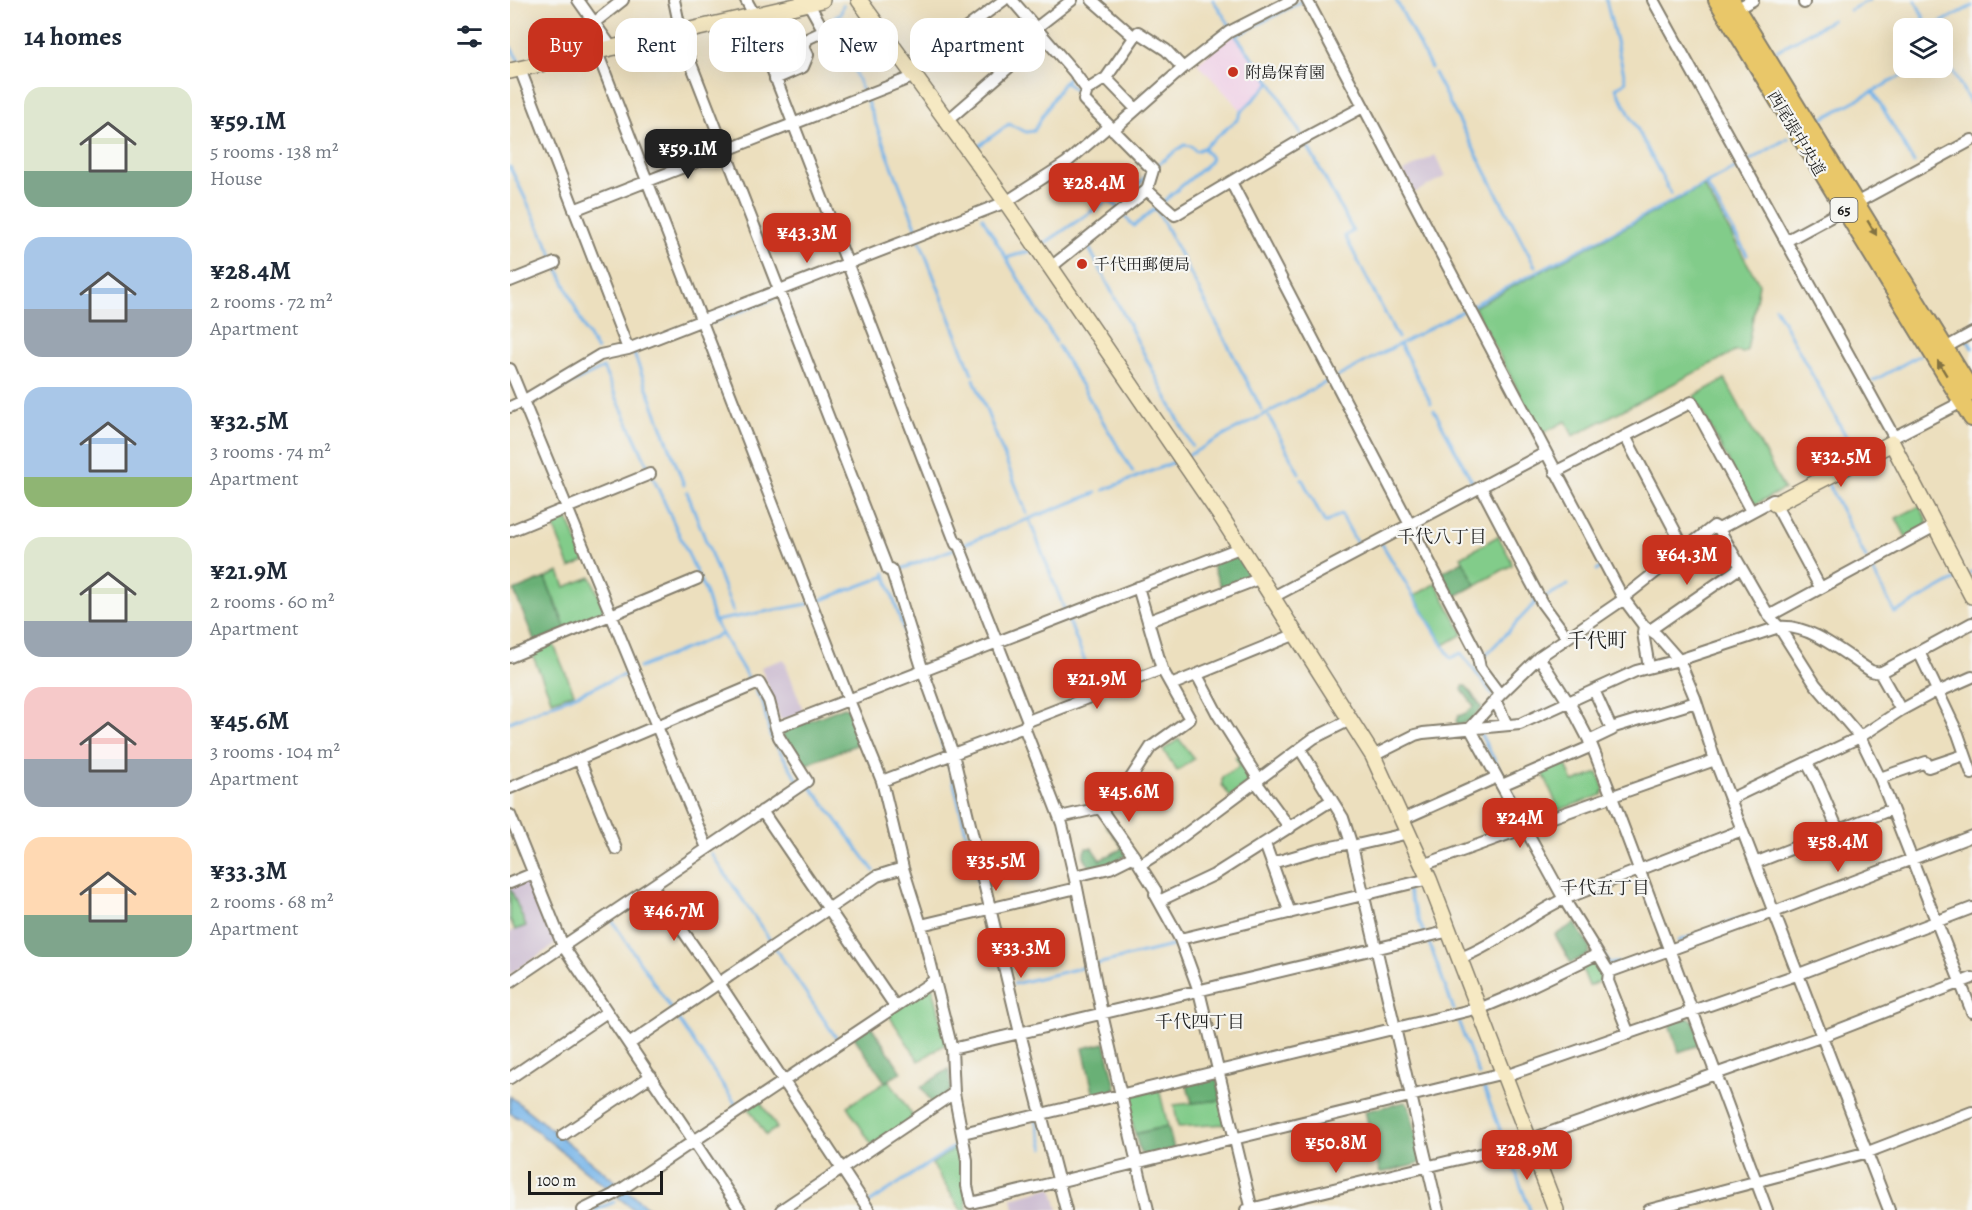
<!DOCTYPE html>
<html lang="en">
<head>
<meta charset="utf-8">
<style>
	body { margin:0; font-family:Alegreya,"Noto Serif JP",serif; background:#f6f6f7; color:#1f2937; height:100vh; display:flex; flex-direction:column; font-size:22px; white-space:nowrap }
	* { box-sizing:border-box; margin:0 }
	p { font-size:20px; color:#747a83 }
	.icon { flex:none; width:33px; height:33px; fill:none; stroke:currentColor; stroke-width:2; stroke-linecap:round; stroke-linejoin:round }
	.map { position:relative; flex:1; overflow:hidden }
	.sheet { display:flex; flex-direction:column; background:#fff; width:510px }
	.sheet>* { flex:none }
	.banner { position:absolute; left:18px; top:18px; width:570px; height:54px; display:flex; gap:12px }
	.tools { position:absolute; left:1383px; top:18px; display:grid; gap:12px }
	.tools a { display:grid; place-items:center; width:60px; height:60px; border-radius:12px; background:#fff; box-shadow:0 6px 24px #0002; font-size:30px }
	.scale { position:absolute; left:18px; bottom:15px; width:135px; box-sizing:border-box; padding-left:6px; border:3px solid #1c1c1c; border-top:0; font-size:16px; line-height:21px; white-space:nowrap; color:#1c1c1c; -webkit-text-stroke:4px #f6f6f2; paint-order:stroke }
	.price { position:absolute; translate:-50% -51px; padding:0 14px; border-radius:12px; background:#c8321e; color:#fff; font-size:20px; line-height:39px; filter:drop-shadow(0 2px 3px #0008) }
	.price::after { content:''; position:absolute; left:50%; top:36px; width:18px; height:14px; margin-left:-9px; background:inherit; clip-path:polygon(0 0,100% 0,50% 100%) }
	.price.on { background:#222; color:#fff }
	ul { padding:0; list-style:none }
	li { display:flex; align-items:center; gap:18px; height:150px; padding:0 24px }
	li span { display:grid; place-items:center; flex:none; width:168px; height:120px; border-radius:18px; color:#555 }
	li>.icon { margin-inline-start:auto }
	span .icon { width:72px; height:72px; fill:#fffc; stroke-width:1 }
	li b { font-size:26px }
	h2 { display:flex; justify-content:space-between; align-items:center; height:72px; padding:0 24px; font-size:26px }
	.chip { padding:0 21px; border-radius:18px; background:#fff; box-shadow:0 6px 24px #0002; font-size:21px; line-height:54px }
	.chip.on { background:#c8321e; color:#fff }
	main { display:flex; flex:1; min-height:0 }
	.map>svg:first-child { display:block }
	.built { fill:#efd0e6 }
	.industrial { fill:#cdbed2 }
	.green { fill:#82cc8a; stroke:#4f7453; stroke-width:1.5 }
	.forest { fill:#69b076; stroke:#426649; stroke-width:1.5 }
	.water { fill:#75b4e9; stroke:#486882; stroke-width:1.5 }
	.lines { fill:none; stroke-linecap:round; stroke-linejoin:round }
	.stream { stroke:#75b4e9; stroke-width:3 }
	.street-casing { stroke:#847e6d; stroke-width:14 }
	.secondary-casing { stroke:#847e6d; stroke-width:18 }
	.primary-casing { stroke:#847e6d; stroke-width:20 }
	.street { stroke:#fff; stroke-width:10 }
	.secondary { stroke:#f6e9c3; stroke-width:15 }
	.primary { stroke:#e9c769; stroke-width:16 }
	.oneway { fill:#827242 }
	.poi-dot { fill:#c8321e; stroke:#f6f6f2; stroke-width:2 }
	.labels { text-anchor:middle; stroke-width:4.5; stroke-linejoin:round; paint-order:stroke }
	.shield { fill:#f6f6f2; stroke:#5d5d5c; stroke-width:1.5 }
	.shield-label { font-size:15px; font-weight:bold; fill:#1c1c1c }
	.poi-label { font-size:16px; fill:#1c1c1c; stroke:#f6f6f2; text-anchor:start }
	.street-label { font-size:16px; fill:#1c1c1c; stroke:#f6f6f2 }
	.neighbourhood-label { font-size:18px; fill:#1c1c1c; stroke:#f6f6f2 }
	.quarter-label { font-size:20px; fill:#1c1c1c; stroke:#f6f6f2 }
</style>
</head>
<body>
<main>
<section class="sheet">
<h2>14 homes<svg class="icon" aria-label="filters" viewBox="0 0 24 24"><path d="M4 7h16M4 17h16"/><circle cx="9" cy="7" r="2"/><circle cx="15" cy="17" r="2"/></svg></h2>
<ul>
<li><span style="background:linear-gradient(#dfe7d0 70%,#7fa58c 0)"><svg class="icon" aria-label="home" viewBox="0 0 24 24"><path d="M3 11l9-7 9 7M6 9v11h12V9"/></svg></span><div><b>¥59.1M</b><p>5 rooms · 138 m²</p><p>House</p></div></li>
<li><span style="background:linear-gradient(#a9c7e8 60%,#9aa5b1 0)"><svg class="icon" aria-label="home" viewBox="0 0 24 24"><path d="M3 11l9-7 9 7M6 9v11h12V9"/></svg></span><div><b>¥28.4M</b><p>2 rooms · 72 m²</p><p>Apartment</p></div></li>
<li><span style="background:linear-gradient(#a9c7e8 75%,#8fb573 0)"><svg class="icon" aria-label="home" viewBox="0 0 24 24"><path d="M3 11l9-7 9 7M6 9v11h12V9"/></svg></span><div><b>¥32.5M</b><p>3 rooms · 74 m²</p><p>Apartment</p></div></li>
<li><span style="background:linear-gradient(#dfe7d0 70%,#9aa5b1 0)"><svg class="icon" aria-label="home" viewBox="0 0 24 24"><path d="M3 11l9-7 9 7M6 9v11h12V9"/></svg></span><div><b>¥21.9M</b><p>2 rooms · 60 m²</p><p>Apartment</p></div></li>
<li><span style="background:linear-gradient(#f6c9c9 60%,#9aa5b1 0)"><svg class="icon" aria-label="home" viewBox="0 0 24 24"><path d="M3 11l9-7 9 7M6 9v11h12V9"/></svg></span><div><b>¥45.6M</b><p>3 rooms · 104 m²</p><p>Apartment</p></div></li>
<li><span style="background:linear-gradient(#ffd9b3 65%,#7fa58c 0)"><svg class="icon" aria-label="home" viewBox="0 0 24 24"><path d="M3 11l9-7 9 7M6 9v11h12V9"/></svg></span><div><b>¥33.3M</b><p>2 rooms · 68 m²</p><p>Apartment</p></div></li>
</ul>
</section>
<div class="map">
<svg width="1462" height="1210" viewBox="0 0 1462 1210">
	<rect width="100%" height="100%" fill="#f6f6f2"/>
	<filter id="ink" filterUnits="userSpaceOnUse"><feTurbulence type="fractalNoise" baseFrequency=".0167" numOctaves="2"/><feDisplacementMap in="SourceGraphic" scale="12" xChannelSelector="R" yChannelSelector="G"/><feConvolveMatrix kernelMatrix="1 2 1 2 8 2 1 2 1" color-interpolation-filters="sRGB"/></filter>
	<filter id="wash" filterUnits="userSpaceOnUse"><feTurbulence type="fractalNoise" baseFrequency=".008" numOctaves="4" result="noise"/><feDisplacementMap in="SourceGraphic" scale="24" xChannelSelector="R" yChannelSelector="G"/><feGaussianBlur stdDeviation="1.35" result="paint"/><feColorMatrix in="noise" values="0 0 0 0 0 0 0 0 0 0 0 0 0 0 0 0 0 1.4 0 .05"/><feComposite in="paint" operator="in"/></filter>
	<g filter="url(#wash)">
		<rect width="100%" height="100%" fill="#ecdfbe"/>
		<path class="built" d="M723,35l36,47 -28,28 -44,-47z"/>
		<path class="industrial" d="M925,155l11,21 -32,17 -11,-21z
			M274,659l20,54 -20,7 -4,-1 -19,-52z
			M18,880l6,2 23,58 -4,6 -43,28v-42l16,-6 -16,-39z
			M542,1187l6,23h-44l-2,-12z"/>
		<path class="green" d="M1194,186l55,98 -12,66 -4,3 -7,-2 -163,85 -7,-15 -25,13 -67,-127z
			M1215,379l59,110 -28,15 -6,-2 -56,-106z
			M1410,506l7,15 -1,6 -20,10 -10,-19z
			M51,514l6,3 18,44 -15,7 -20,-50z
			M988,536l13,24 1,5 -36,20 -15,-28z
			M49,572l6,15 26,-10 13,31 -2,6 -36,15 -21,-51z
			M926,583l27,51 -19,11 -30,-49z
			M43,643l21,50 -22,8 -21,-49z
			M669,739l15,20 -17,12 -14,-21z
			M729,754l16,24 -25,19 -8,-12v-8l18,-11 -5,-9z
			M1055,762l8,20 25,-9 6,16 -2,6 -43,15 -17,-39z
			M0,887l16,39 -11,4 -5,-11z
			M1083,961l6,1 7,17 -17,7 -8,-20z
			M419,986l4,2 14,55 -28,18 -31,-47z
			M379,1080l25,38 -42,27 -25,-39z
			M649,1089l9,37 -33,8 -8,-34 3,-4z
			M712,1100l6,24 -50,3 -4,-22z
			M250,1101l17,27 -11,7 -17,-26z
			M451,1144l6,66h-6l-29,-46z"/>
		<path class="forest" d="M724,553l5,4 13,21 -30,12 -11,-28z
			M953,561l13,24 -24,13 -13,-24z
			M35,578l21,51 -31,13 -21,-51z
			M953,686h3l16,22 -12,13 -12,4 -2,-4 2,-5 8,-3 8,-7 -12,-16z
			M334,707l5,2 12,34 -59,23 -20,-31 3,-5z
			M594,823l26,30 -19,11 -20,4c-5,-6 -10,-13 -5,-20h6l8,12 23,-12z
			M1065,923l15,25 -1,6 -18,9 -16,-28z
			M1177,1018l6,2 9,24 -23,8 -10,-28z
			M361,1026l31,46 -17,10 -31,-45z
			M595,1043l11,44 -4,5 -18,4 -11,-48z
			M439,1069l2,21 -18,15 -12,-18z
			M701,1076l6,3 5,21 -30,3 -6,-21z
			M895,1102l4,3 13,54 -3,5 -39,9 -15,-62z
			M658,1126l6,23 -30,6 -4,-3 -5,-18z"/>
		<path class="water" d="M0,1096l141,114h-17l-115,-93 -1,1 -8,-5z"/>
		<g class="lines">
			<path class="stream" d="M703,0l18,27
				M886,0l35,68
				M1096,0l20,82 -10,6 55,106
				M1405,0l14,28
				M333,5l-2,8 -8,6 30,73
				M1340,10l19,-10
				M1420,28l42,-22
				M0,46l9,15
				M1266,51l56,-31
				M1432,52l30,54
				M924,73l101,193
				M555,82l17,14
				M761,82l31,54
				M1363,91l41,72
				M356,99l52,133
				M1308,121l98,-53
				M795,141l48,90 -8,5 53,102
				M467,150l-1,-2 33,-24 17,8 8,-1c11,-19 20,-37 34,-53
				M1237,162l41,-24
				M646,166l28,-21 7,1 5,5 7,-3 35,-29 3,-7 30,-30 -35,-46 66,-35
				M0,167l44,91
				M1196,184l41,71
				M598,200l10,7
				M654,201l46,-39 1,-4 -7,-9
				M646,208l106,202
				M613,214l11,12 23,-19
				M472,217l74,125
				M410,241l52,133
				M577,244l105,202
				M532,245l69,-47 14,1 23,-25
				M496,258l27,-8
				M47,266l28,64 12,20
				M963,305l267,-139
				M1265,307l79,144 -37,19
				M200,323l63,-24
				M1457,329l5,-2
				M1441,338l5,-3
				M1457,339l5,9
				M890,344l31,59
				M548,346l75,126
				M123,351l51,134
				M827,377l127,-67
				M464,379l53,135
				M1363,381l47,-26
				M21,403l72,-35 102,223 9,30
				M924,410l40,75
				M759,417l30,56
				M700,443l120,-63
				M677,456l22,-12
				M792,479l23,44 16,-9 18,33
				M1318,484l38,74
				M594,490l73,-29
				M177,492l46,119
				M519,519l36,92
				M454,544l132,-51
				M872,544l69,114 10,-5 32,42
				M1360,565l25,48 61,-34
				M1087,570l4,-2
				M386,571l58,-22
				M375,573l31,95
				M1460,573l2,-1
				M1035,597l23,-12
				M306,602l70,-26
				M558,619l28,70
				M212,634l29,49
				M974,657l52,-55 -2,-3
				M129,668l83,-34 -8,-13 94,-17
				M409,676l26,76
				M245,690l8,13 7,32 29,47
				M0,722l119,-49
				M971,735l21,39
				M438,760l36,145
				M298,786l1,-1c24,28 43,58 65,86
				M1001,791l10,20
				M201,853l61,90
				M897,889l17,44
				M1064,904l35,59h9
				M476,913l6,26
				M101,919l61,91
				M918,940l26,70
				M1169,941l60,-22
				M266,949l61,90
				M587,964l79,-19
				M504,984l75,-18
				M166,1016l61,90 -3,2
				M947,1018l22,57
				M510,1055l14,56
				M972,1083l23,59 15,-5
				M526,1119l8,29
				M996,1152h2l22,58
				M359,1203l89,-59
				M85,1210l19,-8
				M759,1210l25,-6"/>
		</g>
	</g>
	<g filter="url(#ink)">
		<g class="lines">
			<g class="street-casing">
				<path id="street" d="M68,0l34,48
					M164,0l9,43 205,527
					M236,0l9,16
					M502,0l62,72 13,18 -3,10 69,70 -6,20 -96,77
					M582,0l42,37
					M797,0l316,598 21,28 13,9 22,25 16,38 20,62 174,450
					M1143,0l241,437 -2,6
					M1294,0v3
					M1226,9l17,-9
					M242,17l204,527
					M85,22l28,-22
					M526,28l36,-28
					M87,52l252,648 33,81 21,87 18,57 31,124 2,44 13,67v26l4,17 533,-130
					M10,69l108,280
					M400,70l94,-70
					M596,78l30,31
					M265,79l28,-12 5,-12 -4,-8 3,-8 17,-8 -15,-27
					M577,90l19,-12 32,-46 28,18 17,18
					M437,121l97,-84
					M603,130l70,-62 46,-36 63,-32
					M721,182l246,471 3,15 20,27
					M637,190l28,25 126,-75 62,-33
					M64,210l341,-134
					M1276,241l186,-101
					M0,281l45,-18
					M1435,348l27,-15
					M0,369l197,479
					M0,407l13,-6 77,-46 28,-6 378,-147 60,-39 43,-37
					M1115,436l59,112
					M1384,437l68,-35
					M1045,472l137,-70 59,109
					M971,487l61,116 25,34
					M1209,529l50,87 10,11 36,57 45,53 20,41 92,234
					M0,531l140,-57
					M448,543l70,178
					M381,569l32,102 30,83 67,279 46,177
					M628,587l24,82
					M763,597l272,-144
					M1113,598l91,-72 5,3 54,-29 47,87
					M1259,616l166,-90
					M639,621l112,-43
					M1134,626l-1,7 6,34
					M1140,630l91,-63
					M1409,652l39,82 14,40
					M0,657l187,-78
					M1029,657l29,45
					M1370,673l21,37
					M687,675l20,38 42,67
					M661,685l125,-51
					M1428,692l34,-15
					M985,700l12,25
					M1059,702l23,44 20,51 155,413
					M514,727l38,97 15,64 25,126 46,196
					M960,728l94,171 45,73 165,-60 198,-76
					M960,728l30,-33 39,-38 85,-58
					M1101,728l85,-26
					M1079,741l23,-11 -18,-40
					M790,749l43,69 9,28 86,364
					M863,756l42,-21 8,-2 97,-9 116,-53 43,-11 100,-33c32,-3 65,27 92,44l9,2 92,-50
					M69,759l37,90
					M1297,763l11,20 20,47
					M1370,778l46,-16 2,5 36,-12
					M372,781l142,-54 4,-6 134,-52 28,50 -39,28 -26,40 -25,21 -40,9
					M746,782l34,46
					M992,785l90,-39
					M0,788l249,-105 10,18 7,27
					M1220,799l130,-62 41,-27 37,-20
					M590,808l34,48
					M252,811l133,195
					M0,815l53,131
					M893,819l94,-42
					M1015,827l190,-67
					M755,844l25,69
					M842,846l57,-13
					M762,863l45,-13 34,-7
					M1245,863l137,-54
					M631,864l30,-19 143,-107 36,-18
					M913,865l102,-37
					M565,876l35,-8 24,-12 22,35 -1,3 25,45 19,52 53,219
					M0,883l24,-10
					M142,886l67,97 150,227
					M649,901l55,-26 118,-75
					M411,925l156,-37
					M670,939l249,-60
					M53,946l177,264
					M950,958c37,-14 67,-42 104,-59l178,-69
					M1099,972l-1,9 21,53
					M0,982l297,-201 -28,-44 -3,-9 466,-181
					M969,1009l36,-15 83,-40
					M119,1044l248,-168 26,-8
					M442,1049l498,-118
					M995,1076l294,-102 173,-66
					M0,1078l97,-66
					M453,1133l516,-125
					M53,1135l88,-59
					M73,1210l30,-15 322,-215
					M271,1210l173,-117
					M736,1210l263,-63 314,-111 149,-58
					M1139,1210l219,-58 104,-40"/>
			</g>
			<g class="secondary-casing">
				<path id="secondary" d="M349,0l147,202 216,316 151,238 56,123 127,331
					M0,71l312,-71
					M1265,504l117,-61 80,153"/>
			</g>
			<g class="primary-casing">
				<path id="primary" d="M1207,0l255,418
					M1221,0l241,392"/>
			</g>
			<use href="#street" class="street"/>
			<use href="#secondary" class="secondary"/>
			<use href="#primary" class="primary"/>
		</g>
		<defs><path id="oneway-solid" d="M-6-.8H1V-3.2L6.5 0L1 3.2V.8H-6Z" transform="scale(1.5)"/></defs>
		<g class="oneway">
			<use href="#oneway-solid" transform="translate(1362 228) rotate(59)"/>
			<use href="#oneway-solid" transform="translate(1432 368) rotate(-121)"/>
		</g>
	</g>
	<g class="poi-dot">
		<circle cx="723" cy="72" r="6"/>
		<circle cx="572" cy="264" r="6"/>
	</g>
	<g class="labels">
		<rect class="shield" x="1320.5" y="198" width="27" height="24" rx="4.5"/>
		<g class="shield-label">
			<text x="1334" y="215">65</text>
		</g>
		<g class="poi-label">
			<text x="735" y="78">附島保育園</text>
			<text x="584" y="270">千代田郵便局</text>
		</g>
		<g class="street-label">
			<text transform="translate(1287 133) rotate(59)" y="6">西尾張中央道</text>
		</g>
		<g class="neighbourhood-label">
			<text x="932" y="543">千代八丁目</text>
			<text x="1095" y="894">千代五丁目</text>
			<text x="690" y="1028">千代四丁目</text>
		</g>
		<g class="quarter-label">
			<text x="1087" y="647">千代町</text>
		</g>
	</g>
</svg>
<div class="tools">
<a><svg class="icon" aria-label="layers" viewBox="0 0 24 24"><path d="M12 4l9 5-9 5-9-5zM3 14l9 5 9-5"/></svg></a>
</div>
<div class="scale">100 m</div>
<b class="price on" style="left:178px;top:180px">¥59.1M</b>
<b class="price" style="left:584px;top:214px">¥28.4M</b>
<b class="price" style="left:297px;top:264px">¥43.3M</b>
<b class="price" style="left:1331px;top:488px">¥32.5M</b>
<b class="price" style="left:1177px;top:586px">¥64.3M</b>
<b class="price" style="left:587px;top:710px">¥21.9M</b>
<b class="price" style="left:619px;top:823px">¥45.6M</b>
<b class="price" style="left:1010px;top:849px">¥24M</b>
<b class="price" style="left:1328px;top:873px">¥58.4M</b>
<b class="price" style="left:486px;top:892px">¥35.5M</b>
<b class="price" style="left:164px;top:942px">¥46.7M</b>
<b class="price" style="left:511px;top:979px">¥33.3M</b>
<b class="price" style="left:826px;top:1174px">¥50.8M</b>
<b class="price" style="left:1017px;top:1181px">¥28.9M</b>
<div class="banner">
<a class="chip on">Buy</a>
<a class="chip">Rent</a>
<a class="chip">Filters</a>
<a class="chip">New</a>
<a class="chip">Apartment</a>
</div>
</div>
</main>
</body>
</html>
